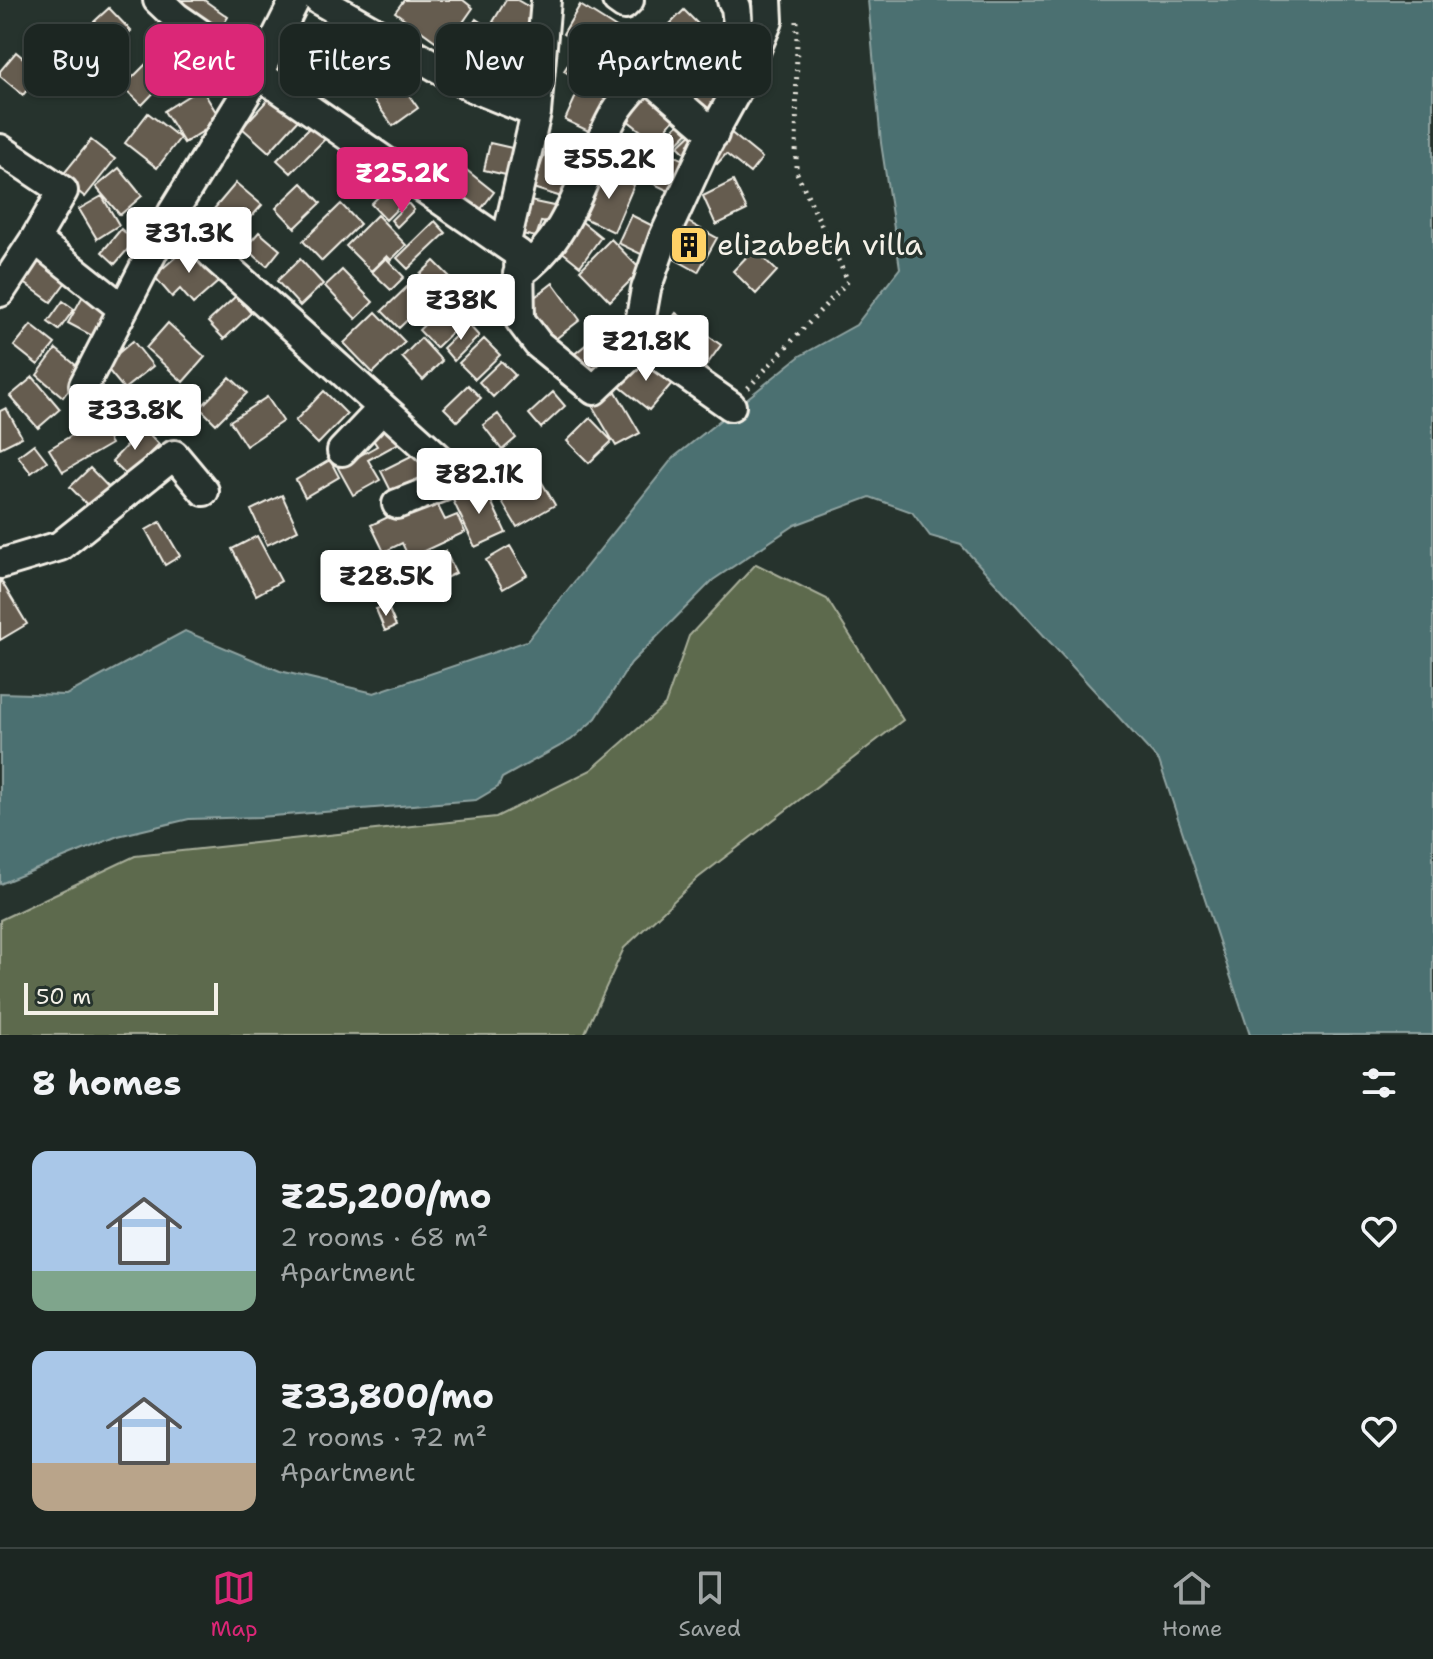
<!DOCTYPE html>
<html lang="en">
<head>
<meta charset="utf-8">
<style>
	body { margin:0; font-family:"Shantell Sans",sans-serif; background:#29322f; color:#f1f3f6; height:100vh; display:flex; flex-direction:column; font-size:30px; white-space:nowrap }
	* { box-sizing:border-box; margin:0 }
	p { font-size:26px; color:#a0a5a5 }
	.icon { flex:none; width:44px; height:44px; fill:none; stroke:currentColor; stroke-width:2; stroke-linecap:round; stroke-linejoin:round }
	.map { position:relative; height:1035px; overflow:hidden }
	.side { display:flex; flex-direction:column; background:#1c2622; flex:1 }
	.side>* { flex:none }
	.guide { position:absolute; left:24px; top:24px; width:800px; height:72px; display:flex; gap:16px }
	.scale { position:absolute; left:24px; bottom:20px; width:194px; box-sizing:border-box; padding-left:8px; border:4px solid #f4f1e8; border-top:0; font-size:22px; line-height:28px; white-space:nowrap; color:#f4f1e8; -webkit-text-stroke:6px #26332d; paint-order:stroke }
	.price { position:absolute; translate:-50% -68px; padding:0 18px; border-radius:8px; background:#fff; color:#222; font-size:26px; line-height:52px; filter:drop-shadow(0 2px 4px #0008) }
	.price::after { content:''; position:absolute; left:50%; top:48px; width:24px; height:18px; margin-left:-12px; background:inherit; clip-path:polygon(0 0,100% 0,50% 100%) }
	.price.selected { background:#db2777; color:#fff }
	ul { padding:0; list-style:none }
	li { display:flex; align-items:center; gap:24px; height:200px; padding:0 32px }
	li span { display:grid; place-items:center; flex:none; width:224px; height:160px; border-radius:16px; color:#555 }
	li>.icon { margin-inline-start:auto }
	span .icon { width:96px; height:96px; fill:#fffc; stroke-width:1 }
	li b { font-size:34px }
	h2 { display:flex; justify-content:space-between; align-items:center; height:96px; padding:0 32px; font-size:34px }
	.pill { padding:0 28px; border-radius:16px; background:#1c2622; box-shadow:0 2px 6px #0004,0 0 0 2px #3a4340; font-size:28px; line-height:72px }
	.pill.selected { background:#db2777; color:#fff }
	.dock { display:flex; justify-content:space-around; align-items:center; height:112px; border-top:2px solid #3a4340; background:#1c2622; font-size:22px; color:#a0a5a5 }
	.dock a { display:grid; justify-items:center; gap:4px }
	.dock .selected { color:#db2777 }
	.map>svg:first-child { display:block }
	.green { fill:#5d6b4d; stroke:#a8ae9a; stroke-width:2 }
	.water { fill:#4b6f71; stroke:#8fa3a1; stroke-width:2 }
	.building { fill:#655b50; stroke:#f4f1e8; stroke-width:2 }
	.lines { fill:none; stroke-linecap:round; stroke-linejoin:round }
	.minor-casing { stroke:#f4f1e8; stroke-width:34 }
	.path { stroke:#f4f1e8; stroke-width:5; stroke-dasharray:2 6; stroke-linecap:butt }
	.minor { stroke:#26332d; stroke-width:28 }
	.labels { text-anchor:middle; stroke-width:7; stroke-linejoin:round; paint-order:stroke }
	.poi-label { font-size:30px; fill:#f4f1e8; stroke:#26332d; text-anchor:start }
</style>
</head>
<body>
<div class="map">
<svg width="1433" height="1035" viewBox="0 0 1433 1035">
	<rect width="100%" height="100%" fill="#26332d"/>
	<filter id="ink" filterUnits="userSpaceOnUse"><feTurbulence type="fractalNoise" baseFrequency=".0125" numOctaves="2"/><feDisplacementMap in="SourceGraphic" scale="16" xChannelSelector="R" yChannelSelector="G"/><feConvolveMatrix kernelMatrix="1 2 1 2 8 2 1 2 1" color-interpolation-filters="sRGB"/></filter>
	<g filter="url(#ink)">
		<path class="green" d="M756,564l71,35 76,121 -205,158 -74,70 -40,87h-584v-115l135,-64 361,-39 95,-47 74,-65 24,-69z"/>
		<path class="water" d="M868,0h565v1035h-183l-91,-274 -198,-216 -31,-9 -18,-24 -42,-15 -75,28 -82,55 -82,83 -35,55 -25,22 -69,38 -4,9 -22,13 -216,17 -71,2 -71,17 -118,48v-191l66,2 119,-64 95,40 94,22 153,-52 146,-183 127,-102 56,-31 44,-57 -19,-125z"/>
		<path class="building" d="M182,0h22l24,17 -15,23 -39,-28z
			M404,0h59l10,8 -28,40 -50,-36z
			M506,0h11l19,11 -15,27 -28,-16z
			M580,5l43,27 -16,28 -44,-26z
			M109,8l22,23 -24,22 -22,-23z
			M684,10l23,23 -18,18 -24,-22z
			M476,19l25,17 -29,45 -25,-17z
			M181,24l21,17 -23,28 -21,-16z
			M667,33l22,27 -23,18 -21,-26z
			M715,38l26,30 -22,19 -19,-22 5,-4 -7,-9z
			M16,52l25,21 -18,22 -23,-19v-5z
			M572,58l45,27 -8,13 -45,-27z
			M146,64l18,18 -22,23 -19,-18z
			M230,69l18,13 -13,19 -18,-13z
			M692,75l32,25 -18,22 -31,-25z
			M399,81l19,27 -25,18 -20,-27z
			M648,82l34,27 -27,33 -33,-26z
			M580,87l32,15 -15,33 -32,-15z
			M201,88l20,32 -37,23 -20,-32z
			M271,96l27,24 -29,32 -27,-24z
			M148,113l32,25 -23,30 -32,-25z
			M687,116l9,9 -26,25 -9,-10z
			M312,125l13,14 -34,34 -14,-13z
			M694,131l11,12 -15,15 -12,-12z
			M729,131l33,27 -12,15 -24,-19 -9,10 -9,-8z
			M610,139l20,8 -6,15 -20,-8z
			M91,140l24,19 -30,38 -24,-20z
			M490,143l22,5 -6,27 -22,-5z
			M547,147l38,14 -14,39 -38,-12z
			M663,150l25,12 -15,31 -25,-12z
			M119,168l23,28 -22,19 -24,-28z
			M464,168l30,24 -20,26 -30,-24z
			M603,171l31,14 -20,47 -30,-14z
			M733,181l14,29 -31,15 -13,-29z
			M236,183l26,22 -23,26 -25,-22z
			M302,183l19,20 -26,25 -19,-20z
			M390,185l15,16 -19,19 -15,-16z
			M102,196l17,29 -22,14 -18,-30z
			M530,201l33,7 -6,17 -16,-3 -5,15 -14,-3z
			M408,203l6,7 -17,17 -6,-7z
			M341,204l19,20 -38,37 -19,-20z
			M377,215l29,30 -15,15 -4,-4 -16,15 -25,-25z
			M631,215l32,16 -12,28 -33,-16z
			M681,218l36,20 -19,34 -36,-20z
			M435,221l11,12 -38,36 -11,-11z
			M581,221l20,16 -21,29 -20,-16z
			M121,229l14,12 -20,23 -13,-12z
			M259,232l21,18 -13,16 -22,-18z
			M611,239l30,31 -31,31 -30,-31z
			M188,246l38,29 -33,29 -13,-15 -8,8 -18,-21z
			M754,249l23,22 -21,23 -23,-23z
			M40,258l28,21 -17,23 -28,-20z
			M386,258l18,19 -13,13 -19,-18z
			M300,259l23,25 -23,22 -23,-25z
			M434,261l17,17 -52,50 -17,-17z
			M342,270l31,32 -17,17 -31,-33z
			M553,283l27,37 -31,24 -27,-37z
			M86,290l26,24 -14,25 -30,-16z
			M236,296l15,17 -27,26 -16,-17z
			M63,301l11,8 -15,21 -11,-8z
			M445,305l17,18 -26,25 -17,-18z
			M376,312l29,30 -32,31 -29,-30z
			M676,313l45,32 -18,25 -45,-32z
			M168,323l37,34 -22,25 -37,-34z
			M468,324l11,12 -25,25 -11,-13z
			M31,325l24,19 -17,21 -24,-19z
			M598,335l20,25 -26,21 -20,-25z
			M421,338l21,23 -19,19 -21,-23z
			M484,339l16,16 -25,24 -16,-16z
			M133,341l20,25 -29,23 -20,-24z
			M56,349l27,22 -20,26 -26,-22z
			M645,356l28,26 -24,28 -30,-24z
			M501,361l14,14 -22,22 -14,-15z
			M33,377l27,32 -22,19 -28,-32z
			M230,377l17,16 -31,31 -16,-16z
			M468,385l13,13 -24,23 -13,-13z
			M615,390l25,43 -24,13 -25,-42z
			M324,391l23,23 -29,30 -23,-23z
			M553,392l12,14 -24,22 -12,-14z
			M267,397l16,24 -37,25 -16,-25z
			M6,408l16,29 -22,11v-37z
			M498,414l18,24 -14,12 -19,-25z
			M590,418l22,23 -23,22 -22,-22z
			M97,420l14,24 -48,28 -14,-23z
			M390,424l11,18 -33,18 12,20 -27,15 -15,-27 39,-22 -7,-11z
			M143,428l16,16 -32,32 -15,-15z
			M34,444l13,17 -16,12 -13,-17z
			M419,452l13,25 -38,20 -13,-26z
			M330,460l9,17 -34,20 -9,-17z
			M533,467l22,38 -38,22 -22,-37z
			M90,468l27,28 -20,19 -27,-28z
			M483,484l23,49 -31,14 -23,-49z
			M282,495l16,35 -31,15 -16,-35z
			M433,496l12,24 12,-5 8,17 -56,26 -7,-15 -18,9 -13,-27z
			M160,522l20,34 -15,9 -19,-35z
			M257,536l24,45 -25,14 -24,-46z
			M510,546l17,29 -24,14 -17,-29z
			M445,551l11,22 -25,12 -11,-23z
			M0,579l27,45 -27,16z
			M387,605l9,21 -11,5 -9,-22z"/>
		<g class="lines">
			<g class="minor-casing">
				<path id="minor" d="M158,0l18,17 343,237 1,66 18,24 56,46 41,-39 11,-62 18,-52 41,-89 39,-71 24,-56 -1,-21
					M319,0l153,87 64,26
					M617,0l7,5 5,-5
					M732,0l4,7 8,67
					M0,149l63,42 -28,48 88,70
					M173,212l85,-138 37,-74
					M506,242l30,-129 10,-113
					M518,274c55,-37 66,-107 97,-161 8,-14 21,-26 31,-38l68,59
					M0,292l35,-53
					M635,351h17l79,55
					M84,385l89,-173 42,45 247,222
					M342,451l40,-42
					M397,504l65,-25h23
					M0,564l60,-18 114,-91 30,36"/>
			</g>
			<path class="path" d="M748,388l100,-107 -52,-110 1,-150"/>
			<use href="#minor" class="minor"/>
		</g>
	</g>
	<defs>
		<g id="building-square" transform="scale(2)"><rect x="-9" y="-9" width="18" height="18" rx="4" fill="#ffd166" stroke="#26332d"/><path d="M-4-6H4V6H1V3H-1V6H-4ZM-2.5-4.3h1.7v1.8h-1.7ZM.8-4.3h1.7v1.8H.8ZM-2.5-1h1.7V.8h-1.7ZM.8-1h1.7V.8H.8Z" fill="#111"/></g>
	</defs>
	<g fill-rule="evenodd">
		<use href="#building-square" x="689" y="245"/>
	</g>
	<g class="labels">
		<g class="poi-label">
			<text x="717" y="255">elizabeth villa</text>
		</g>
	</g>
</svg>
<div class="scale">50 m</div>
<b class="price" style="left:609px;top:201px">₹55.2K</b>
<b class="price selected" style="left:402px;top:215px">₹25.2K</b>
<b class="price" style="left:189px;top:275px">₹31.3K</b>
<b class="price" style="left:461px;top:342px">₹38K</b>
<b class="price" style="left:646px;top:383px">₹21.8K</b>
<b class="price" style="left:135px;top:452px">₹33.8K</b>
<b class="price" style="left:479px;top:516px">₹82.1K</b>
<b class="price" style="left:386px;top:618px">₹28.5K</b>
<div class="guide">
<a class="pill">Buy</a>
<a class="pill selected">Rent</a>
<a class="pill">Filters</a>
<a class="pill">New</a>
<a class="pill">Apartment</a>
</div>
</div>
<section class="side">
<h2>8 homes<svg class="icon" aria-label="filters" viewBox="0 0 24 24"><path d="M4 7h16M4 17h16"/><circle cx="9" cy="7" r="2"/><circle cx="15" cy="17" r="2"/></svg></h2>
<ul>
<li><span style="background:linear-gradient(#a9c7e8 75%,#7fa58c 0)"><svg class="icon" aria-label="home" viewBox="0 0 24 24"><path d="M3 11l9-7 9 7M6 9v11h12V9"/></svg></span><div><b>₹25,200/mo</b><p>2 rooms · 68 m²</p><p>Apartment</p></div><svg class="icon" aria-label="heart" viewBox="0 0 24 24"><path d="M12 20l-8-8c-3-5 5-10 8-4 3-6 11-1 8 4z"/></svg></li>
<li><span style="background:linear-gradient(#a9c7e8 70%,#b9a48a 0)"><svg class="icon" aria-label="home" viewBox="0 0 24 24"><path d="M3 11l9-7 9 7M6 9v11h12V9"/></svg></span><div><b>₹33,800/mo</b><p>2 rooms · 72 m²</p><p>Apartment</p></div><svg class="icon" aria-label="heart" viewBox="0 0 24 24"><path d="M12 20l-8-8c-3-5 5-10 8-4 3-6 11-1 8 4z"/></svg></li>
</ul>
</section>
<nav class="dock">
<a class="selected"><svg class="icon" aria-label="map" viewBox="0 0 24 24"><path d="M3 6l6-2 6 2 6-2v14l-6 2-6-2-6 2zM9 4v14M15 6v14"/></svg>Map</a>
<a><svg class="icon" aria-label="saved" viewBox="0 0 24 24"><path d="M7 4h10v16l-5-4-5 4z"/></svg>Saved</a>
<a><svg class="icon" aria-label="home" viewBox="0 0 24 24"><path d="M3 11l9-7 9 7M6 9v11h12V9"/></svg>Home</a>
</nav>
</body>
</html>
